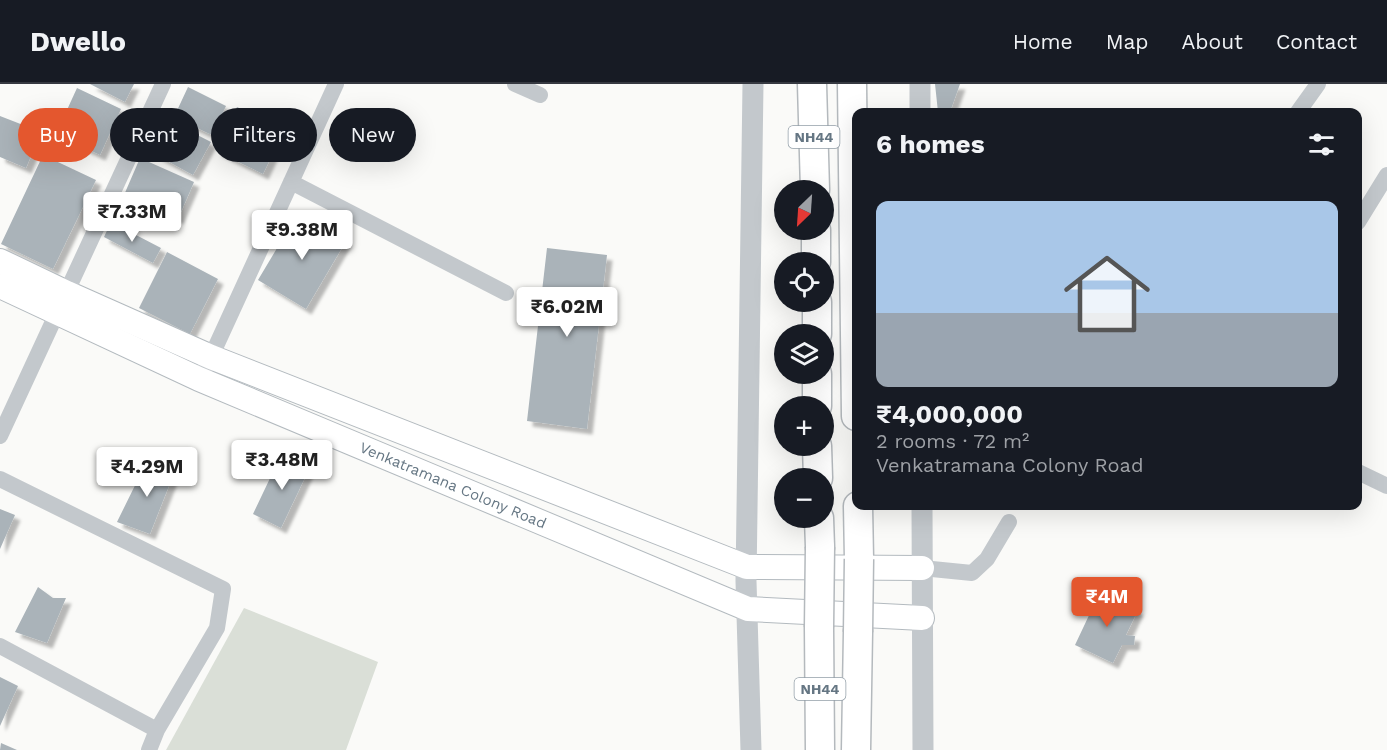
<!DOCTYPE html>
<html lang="en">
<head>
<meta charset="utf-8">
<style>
	body { margin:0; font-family:"Work Sans",sans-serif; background:#242831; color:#f1f3f6; height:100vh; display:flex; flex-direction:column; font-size:22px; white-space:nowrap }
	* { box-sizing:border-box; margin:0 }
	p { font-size:20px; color:#9ea1a6 }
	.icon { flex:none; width:33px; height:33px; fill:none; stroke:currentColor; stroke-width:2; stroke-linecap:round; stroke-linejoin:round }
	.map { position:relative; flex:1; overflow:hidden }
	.side { position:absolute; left:852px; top:24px; width:510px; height:402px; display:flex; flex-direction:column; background:#171b24; border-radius:12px; box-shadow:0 6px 24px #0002 }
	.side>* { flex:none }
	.hud { position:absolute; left:18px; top:24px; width:570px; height:54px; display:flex; gap:12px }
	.needle { width:39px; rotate:205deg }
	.buttons { position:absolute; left:774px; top:96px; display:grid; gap:12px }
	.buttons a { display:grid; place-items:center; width:60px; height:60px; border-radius:50%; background:#171b24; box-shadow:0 6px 24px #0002; font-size:30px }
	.price { position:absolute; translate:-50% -51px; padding:0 14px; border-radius:6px; background:#fff; color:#222; font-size:20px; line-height:39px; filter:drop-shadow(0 2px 3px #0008) }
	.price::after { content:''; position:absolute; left:50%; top:36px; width:18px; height:14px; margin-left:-9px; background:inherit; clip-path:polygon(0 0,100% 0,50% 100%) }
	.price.active { background:#e4572e; color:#fff }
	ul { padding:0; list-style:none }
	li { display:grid; align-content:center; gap:12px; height:318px; padding:0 24px }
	li span { display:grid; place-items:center; height:186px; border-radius:12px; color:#555 }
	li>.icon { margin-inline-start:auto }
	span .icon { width:108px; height:108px; fill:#fffc; stroke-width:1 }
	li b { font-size:26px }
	h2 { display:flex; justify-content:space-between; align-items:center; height:72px; padding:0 24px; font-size:26px }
	.tag { padding:0 21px; border-radius:27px; background:#171b24; box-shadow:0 6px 24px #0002; font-size:21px; line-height:54px }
	.tag.active { background:#e4572e; color:#fff }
	header { display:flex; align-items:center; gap:36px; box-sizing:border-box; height:84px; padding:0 30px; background:#171b24; border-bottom:2px solid #363941 }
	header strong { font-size:28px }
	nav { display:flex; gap:33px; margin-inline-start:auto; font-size:21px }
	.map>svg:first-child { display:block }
	.green { fill:#dadfd7 }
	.building { fill:#aab3b9; filter:url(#shadow) }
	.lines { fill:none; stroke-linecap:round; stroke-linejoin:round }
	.secondary-casing { stroke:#b3babf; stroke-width:26 }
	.trunk-casing { stroke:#b4b9bd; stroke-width:31 }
	.minor { stroke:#c3c8cc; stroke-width:16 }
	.tertiary { stroke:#c3c8cc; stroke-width:21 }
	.secondary { stroke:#fff; stroke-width:24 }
	.trunk { stroke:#fff; stroke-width:28 }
	.trunk-bridge-casing { stroke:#b4b9bd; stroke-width:31; stroke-linecap:butt }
	.trunk-bridge { stroke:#fff; stroke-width:28 }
	.labels { text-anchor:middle; stroke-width:6; stroke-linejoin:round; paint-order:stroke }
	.shield { fill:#fff; stroke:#939fa8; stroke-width:1.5 }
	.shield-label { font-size:14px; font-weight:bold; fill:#657683 }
	.street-label { font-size:15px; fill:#657683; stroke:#fff }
</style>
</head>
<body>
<header>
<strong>Dwello</strong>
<nav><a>Home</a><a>Map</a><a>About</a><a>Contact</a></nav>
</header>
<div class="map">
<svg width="1387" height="666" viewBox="0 0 1387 666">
	<defs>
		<filter id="shadow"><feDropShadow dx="5.5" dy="5.5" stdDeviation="1.5" flood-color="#0004"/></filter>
	</defs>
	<rect width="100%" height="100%" fill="#fafaf8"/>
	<path class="green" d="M244,524l134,54 -32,88h-180z"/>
	<path class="building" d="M90,0h44l-9,18z
		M935,0h25l-10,28h-12z
		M188,3l38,19 -14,29 -38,-18z
		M77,4l44,21 -21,46 -44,-21z
		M237,23l47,23 -21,44 -47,-23z
		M0,32l41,16 -15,36 -26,-11z
		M166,35l45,23 -18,33 -44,-24z
		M43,71l53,25 -43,89 -52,-25z
		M140,74l54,24 -16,37 -54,-24z
		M298,129l48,28 -40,68 -48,-29z
		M111,138l50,26 -8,15 -49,-26z
		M547,164l60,7 -20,174 -60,-8z
		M167,168l51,27 -28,55 -51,-26z
		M282,369l28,14 -29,61 -28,-14z
		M147,377l27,12 -24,61 -33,-12z
		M0,425l15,6 -15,34z
		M38,503l15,11h13l-19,45 -32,-11z
		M1100,508l38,18 -12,25 9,1 -1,9h-12l-9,18 -38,-18z
		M0,593l18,9 -18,40z
		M1,659l16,7h-17z"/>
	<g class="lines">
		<g class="secondary-casing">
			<g id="secondary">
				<path d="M0,177l67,32 144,64 536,210 175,1"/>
				<path id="s1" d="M0,202l199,93 549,230 174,9"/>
			</g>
		</g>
		<g class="trunk-casing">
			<path id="trunk" d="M812,0l3,106
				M852,0l4,332
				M816,146v32
				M817,218v32
				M817,290v32
				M817,362l1,32
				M858,422l1,53
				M819,434l1,29
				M819,543l1,123
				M856,666l2,-118"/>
		</g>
		<path class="minor" d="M515,0l25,11
			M1298,28l20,-28
			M291,98l215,111
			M1358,138l29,-47
			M199,295l12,-22 125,-273
			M0,352l163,-352
			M1358,388l29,14
			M0,395l223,110 -6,39 -60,102 -8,20
			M922,484l50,5 15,-14 22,-37
			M0,562l157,84"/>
		<path class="tertiary" d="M920,0v28
			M922,422l1,244
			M751,666l-5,-169 7,-497"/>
		<use href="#secondary" class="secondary"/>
		<use href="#trunk" class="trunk"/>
		<g class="trunk-bridge-casing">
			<path id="trunk-bridge" d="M819,543l1,-80
				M858,548l1,-73"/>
		</g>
		<use href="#trunk-bridge" class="trunk-bridge"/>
	</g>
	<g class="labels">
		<g class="shield">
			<rect x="788.5" y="42" width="51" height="22" rx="4.5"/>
			<rect x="794.5" y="594" width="51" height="22" rx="4.5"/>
		</g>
		<g class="shield-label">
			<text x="814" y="58">NH44</text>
			<text x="820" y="610">NH44</text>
		</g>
		<g class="street-label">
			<text dy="5" stroke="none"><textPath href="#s1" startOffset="495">Venkatramana Colony Road</textPath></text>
		</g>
	</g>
</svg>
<div class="buttons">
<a><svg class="needle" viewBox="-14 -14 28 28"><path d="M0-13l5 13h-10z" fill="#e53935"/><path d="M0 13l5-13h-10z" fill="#9ea1a6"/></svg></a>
<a><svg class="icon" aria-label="locate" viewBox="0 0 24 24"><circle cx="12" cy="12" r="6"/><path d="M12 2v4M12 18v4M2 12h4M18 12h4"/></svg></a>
<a><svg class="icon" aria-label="layers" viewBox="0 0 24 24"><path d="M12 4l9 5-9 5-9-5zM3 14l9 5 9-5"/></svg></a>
<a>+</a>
<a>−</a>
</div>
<b class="price" style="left:132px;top:159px">₹7.33M</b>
<b class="price" style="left:302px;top:177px">₹9.38M</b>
<b class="price" style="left:567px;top:254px">₹6.02M</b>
<b class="price" style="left:282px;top:407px">₹3.48M</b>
<b class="price" style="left:147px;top:414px">₹4.29M</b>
<b class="price active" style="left:1107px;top:544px">₹4M</b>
<div class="hud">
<a class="tag active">Buy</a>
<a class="tag">Rent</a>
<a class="tag">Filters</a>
<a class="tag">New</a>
</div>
<section class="side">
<h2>6 homes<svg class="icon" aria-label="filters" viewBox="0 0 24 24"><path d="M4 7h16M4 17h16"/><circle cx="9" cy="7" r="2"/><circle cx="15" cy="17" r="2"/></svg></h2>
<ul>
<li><span style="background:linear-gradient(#a9c7e8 60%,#9aa5b1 0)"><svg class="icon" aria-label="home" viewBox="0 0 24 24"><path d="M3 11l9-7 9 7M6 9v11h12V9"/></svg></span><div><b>₹4,000,000</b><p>2 rooms · 72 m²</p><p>Venkatramana Colony Road</p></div></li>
</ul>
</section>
</div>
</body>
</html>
